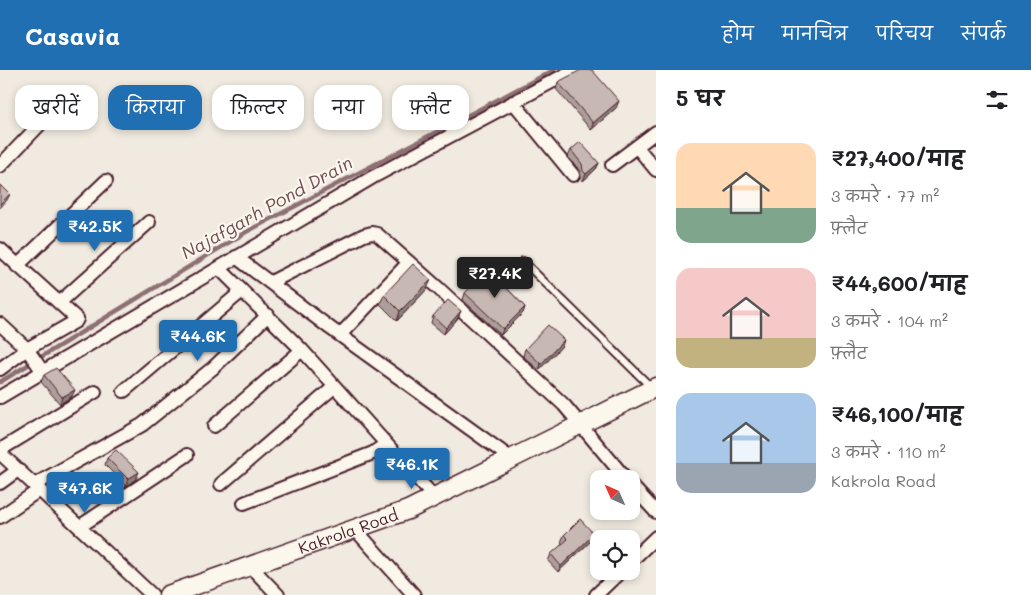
<!DOCTYPE html>
<html lang="hi">
<head>
<meta charset="utf-8">
<style>
	body { margin:0; font-family:Mali,"Playpen Sans Deva",sans-serif; background:#f6f6f6; color:#202124; height:100vh; display:flex; flex-direction:column; font-size:19px; white-space:nowrap }
	* { box-sizing:border-box; margin:0 }
	p { font-size:16px; color:#757577 }
	.icon { flex:none; width:28px; height:28px; fill:none; stroke:currentColor; stroke-width:2; stroke-linecap:round; stroke-linejoin:round }
	.map { position:relative; flex:1; overflow:hidden }
	.drawer { display:flex; flex-direction:column; background:#fff; width:375px }
	.drawer>* { flex:none }
	.hud { position:absolute; left:15px; top:15px; width:475px; height:45px; display:flex; gap:10px }
	.needle { width:32px; rotate:315deg }
	.fabs { position:absolute; left:590px; top:400px; display:grid; gap:10px }
	.fabs a { display:grid; place-items:center; width:50px; height:50px; border-radius:10px; background:#fff; box-shadow:0 2px 8px #0003; font-size:25px }
	.price { position:absolute; translate:-50% -42px; padding:0 11px; border-radius:5px; background:#1f6fb2; color:#fff; font-size:16px; line-height:32px; filter:drop-shadow(0 1px 2px #0008) }
	.price::after { content:''; position:absolute; left:50%; top:30px; width:15px; height:11px; margin-left:-8px; background:inherit; clip-path:polygon(0 0,100% 0,50% 100%) }
	.price.on { background:#222; color:#fff }
	ul { padding:0; list-style:none }
	li { display:flex; align-items:center; gap:15px; height:125px; padding:0 20px }
	li span { display:grid; place-items:center; flex:none; width:140px; height:100px; border-radius:15px; color:#555 }
	li>.icon { margin-inline-start:auto }
	span .icon { width:60px; height:60px; fill:#fffc; stroke-width:1 }
	li b { font-size:21px }
	h2 { display:flex; justify-content:space-between; align-items:center; height:60px; padding:0 20px; font-size:21px }
	.pill { padding:0 18px; border-radius:15px; background:#fff; box-shadow:0 2px 8px #0003; font-size:18px; line-height:45px }
	.pill.on { background:#1f6fb2; color:#fff }
	header { display:flex; align-items:center; gap:30px; box-sizing:border-box; height:70px; padding:0 25px; background:#1f6fb2; color:#fff }
	header strong { font-size:24px }
	nav { display:flex; gap:28px; margin-inline-start:auto; font-size:18px }
	main { display:flex; flex:1; min-height:0 }
	.map>svg:first-child { display:block }
	.lines { fill:none; stroke-linecap:round; stroke-linejoin:round }
	.stream { stroke:#8c6f72; stroke-width:4.5 }
	.lane-casing { stroke:#4a1f2b; stroke-width:10 }
	.street-casing { stroke:#4a1f2b; stroke-width:16 }
	.secondary-casing { stroke:#4a1f2b; stroke-width:21 }
	.lane { stroke:#fbf7ec; stroke-width:6 }
	.street { stroke:#fbf7ec; stroke-width:12 }
	.secondary { stroke:#fbf7ec; stroke-width:18 }
	.wall { fill:#ac9e9a; stroke:#4a1f2b }
	.shaded-wall { fill:#8c817d; stroke:#4a1f2b }
	.building { fill:#c8b8b3; stroke:#4a1f2b }
	.labels { text-anchor:middle; stroke-width:4.5; stroke-linejoin:round; paint-order:stroke }
	.street-label { font-size:16px; fill:#4a1f2b; stroke:#fbf7ec }
	.water-label { font-size:18px; font-style:italic; fill:#704e55; stroke:#fbf7ec }
</style>
</head>
<body>
<header>
<strong>Casavia</strong>
<nav><a>होम</a><a>मानचित्र</a><a>परिचय</a><a>संपर्क</a></nav>
</header>
<main>
<div class="map">
<svg width="656" height="525" viewBox="0 0 656 525">
	<rect width="100%" height="100%" fill="#f0eae0"/>
	<filter id="ink" filterUnits="userSpaceOnUse"><feTurbulence type="fractalNoise" baseFrequency=".02" numOctaves="2"/><feDisplacementMap in="SourceGraphic" scale="10" xChannelSelector="R" yChannelSelector="G"/><feConvolveMatrix kernelMatrix="1 2 1 2 8 2 1 2 1" color-interpolation-filters="sRGB"/></filter>
	<g filter="url(#ink)">
		<g class="lines">
			<path class="stream" d="M0,312l246,-150 308,-162"/>
			<g class="lane-casing">
				<path id="lane" d="M523,191l129,127"/>
			</g>
			<g class="street-casing">
				<path id="street" d="M513,32l60,73
					M637,77l19,23
					M612,95l44,-33
					M0,96l67,-70
					M0,179l77,70 -1,2 -49,28 -27,20
					M236,187l94,71 182,131
					M17,196l89,-85
					M219,198l83,82 132,147
					M271,212l93,-47 8,-2 5,1 61,54 126,117 62,74
					M59,233l90,-81
					M0,254l27,25 16,23
					M340,265l69,-73
					M124,321l118,-100
					M0,327l373,-220 201,-107
					M214,356l88,-76
					M0,380l95,-58
					M0,383l152,142
					M0,413l18,-13
					M221,414l113,-97
					M34,415l108,-60 71,-57 55,-53
					M631,415l25,27
					M244,433l129,-50 13,-9
					M0,447l39,-27
					M79,457l108,-72
					M355,459l59,66
					M631,491l25,-24
					M250,496l28,29
					M596,525l25,-24"/>
			</g>
			<g class="secondary-casing">
				<g id="secondary">
					<path id="s1" d="M168,525l240,-85 248,-123"/>
				</g>
			</g>
			<use href="#lane" class="lane"/>
			<use href="#street" class="street"/>
			<use href="#secondary" class="secondary"/>
		</g>
		<path class="wall" d="M558,12l58,26 -25,22 -35,-41z
			M571,80l28,13 -3,6 -13,12 -2,-3 -1,-8 -12,-13z
			M500,209l-1,1 26,27 -2,6 -22,22 -38,-35 2,-7z
			M427,219l-30,32 -17,-17 4,-9z
			M433,246l25,2 -14,16 -13,-11z
			M562,276l-23,24 -16,-14 2,-7z
			M44,305l28,21 -12,8 -19,-22z
			M107,388l29,21 -10,7 -21,-21z
			M594,464l-2,6 -34,32 -10,-11 3,-7 12,-10 -2,-2 3,-7z"/>
		<path class="shaded-wall" d="M619,31l-3,7 -25,22 2,-7z
			M599,93l-3,6 -13,12 3,-7z
			M10,124l-3,6 -7,8v-4z
			M431,210l-4,9 -30,32 3,-10z
			M525,237l-2,6 -22,22 2,-6z
			M461,241l-3,7 -14,16 2,-6z
			M564,270l-2,6 -23,24 2,-6z
			M75,320l-3,6 -12,8 2,-7z
			M139,402l-3,7 -10,7 2,-7z
			M594,464l-2,6 -34,32 3,-6z"/>
		<path class="building" d="M581,0h11l27,31 -26,22 -35,-41z
			M580,72l19,21 -13,11 -3,-3 -1,-7 -11,-14z
			M0,114l10,10 -10,10z
			M413,194l18,16 -31,31 -16,-16z
			M488,198l12,11 -1,1 26,27 -22,22 -38,-36z
			M448,230l13,11 -15,17 -13,-12z
			M548,255l16,15 -23,24 -16,-15z
			M56,298l19,22 -13,7 -18,-22z
			M116,380l23,22 -11,7 -21,-21z
			M580,449l14,15 -33,32 -10,-12 17,-15 -4,-4z"/>
	</g>
	<g class="labels">
		<g class="street-label">
			<text dy="6" stroke="none"><textPath href="#s1" startOffset="191">Kakrola Road</textPath></text>
		</g>
		<g class="water-label">
			<text transform="translate(267 138) rotate(-29)" y="6">Najafgarh Pond Drain</text>
		</g>
	</g>
</svg>
<div class="fabs">
<a><svg class="needle" viewBox="-14 -14 28 28"><path d="M0-13l5 13h-10z" fill="#e53935"/><path d="M0 13l5-13h-10z" fill="#757577"/></svg></a>
<a><svg class="icon" aria-label="locate" viewBox="0 0 24 24"><circle cx="12" cy="12" r="6"/><path d="M12 2v4M12 18v4M2 12h4M18 12h4"/></svg></a>
</div>
<b class="price" style="left:95px;top:182px">₹42.5K</b>
<b class="price on" style="left:495px;top:229px">₹27.4K</b>
<b class="price" style="left:198px;top:292px">₹44.6K</b>
<b class="price" style="left:412px;top:420px">₹46.1K</b>
<b class="price" style="left:85px;top:444px">₹47.6K</b>
<div class="hud">
<a class="pill">खरीदें</a>
<a class="pill on">किराया</a>
<a class="pill">फ़िल्टर</a>
<a class="pill">नया</a>
<a class="pill">फ़्लैट</a>
</div>
</div>
<section class="drawer">
<h2>5 घर<svg class="icon" aria-label="filters" viewBox="0 0 24 24"><path d="M4 7h16M4 17h16"/><circle cx="9" cy="7" r="2"/><circle cx="15" cy="17" r="2"/></svg></h2>
<ul>
<li><span style="background:linear-gradient(#ffd9b3 65%,#7fa58c 0)"><svg class="icon" aria-label="home" viewBox="0 0 24 24"><path d="M3 11l9-7 9 7M6 9v11h12V9"/></svg></span><div><b>₹27,400/माह</b><p>3 कमरे · 77 m²</p><p>फ़्लैट</p></div></li>
<li><span style="background:linear-gradient(#f6c9c9 70%,#c2b280 0)"><svg class="icon" aria-label="home" viewBox="0 0 24 24"><path d="M3 11l9-7 9 7M6 9v11h12V9"/></svg></span><div><b>₹44,600/माह</b><p>3 कमरे · 104 m²</p><p>फ़्लैट</p></div></li>
<li><span style="background:linear-gradient(#a9c7e8 70%,#9aa5b1 0)"><svg class="icon" aria-label="home" viewBox="0 0 24 24"><path d="M3 11l9-7 9 7M6 9v11h12V9"/></svg></span><div><b>₹46,100/माह</b><p>3 कमरे · 110 m²</p><p>Kakrola Road</p></div></li>
</ul>
</section>
</main>
</body>
</html>
